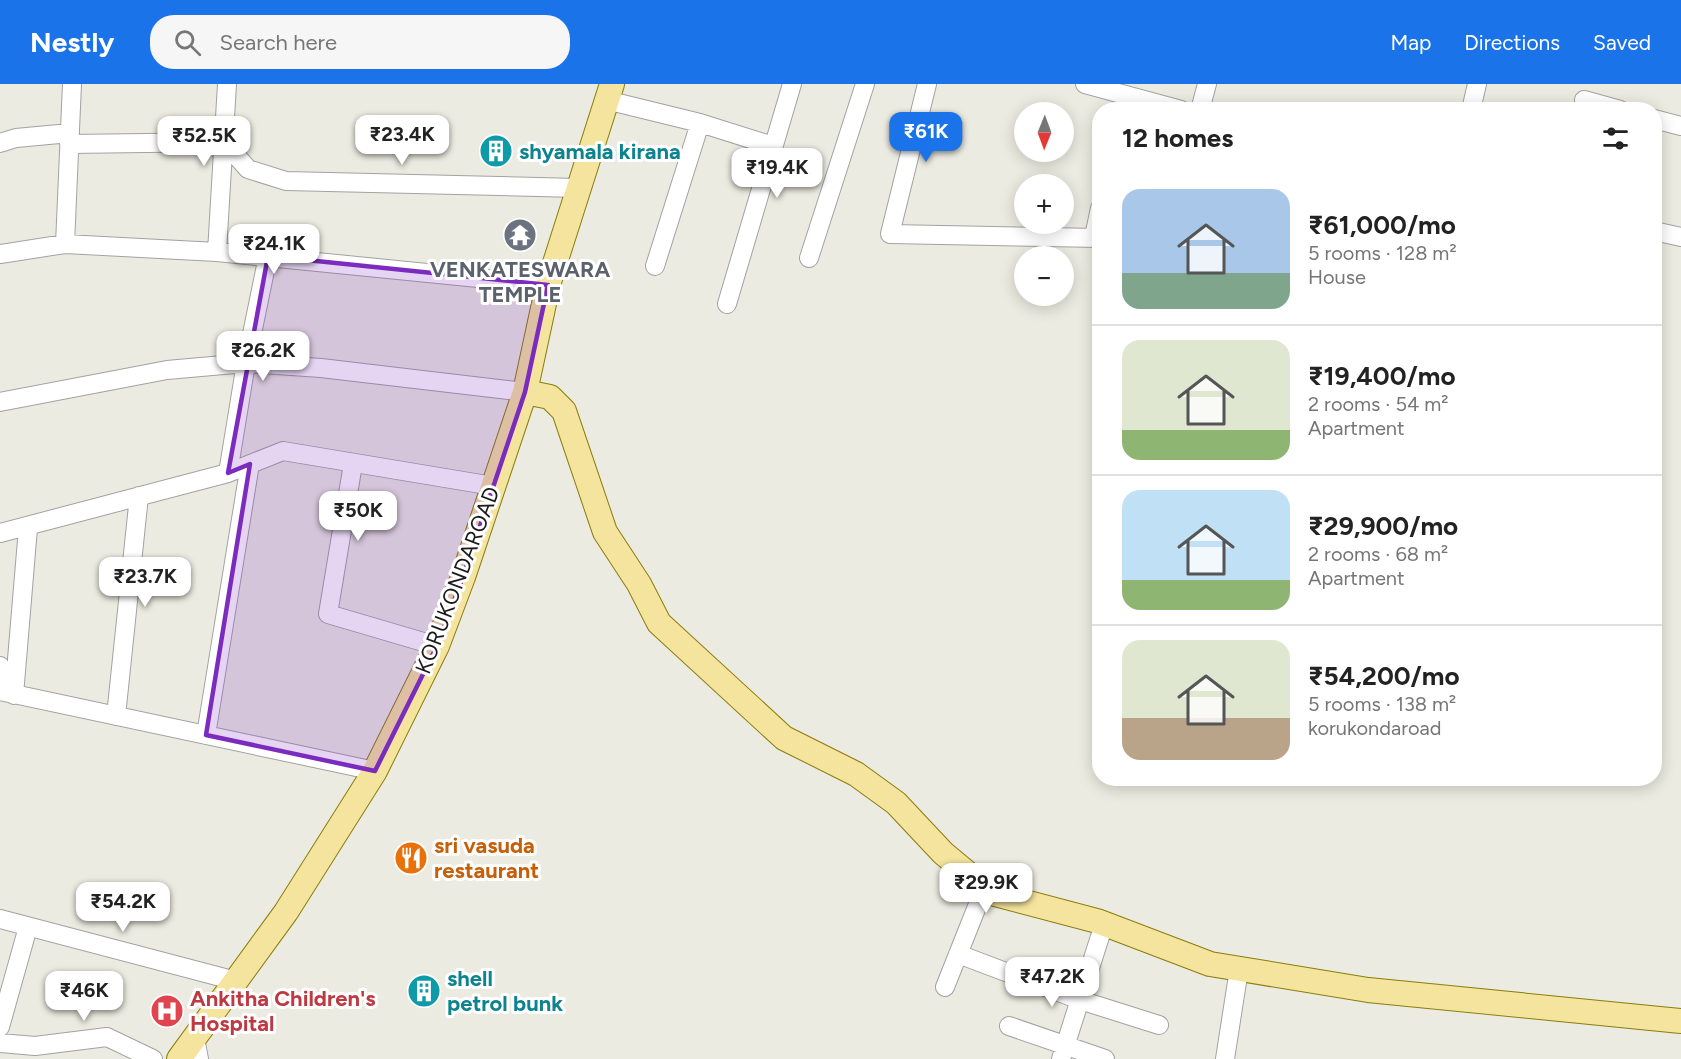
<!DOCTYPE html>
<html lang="en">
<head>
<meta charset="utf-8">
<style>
	body { margin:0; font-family:Figtree,sans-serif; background:#f6f6f6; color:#222; height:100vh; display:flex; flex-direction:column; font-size:22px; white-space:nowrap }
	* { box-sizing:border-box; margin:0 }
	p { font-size:20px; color:#767676 }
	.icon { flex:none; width:33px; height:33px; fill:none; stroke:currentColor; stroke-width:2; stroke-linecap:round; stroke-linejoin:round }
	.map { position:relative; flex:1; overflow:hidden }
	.side { position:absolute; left:1092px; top:18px; width:570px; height:684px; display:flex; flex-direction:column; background:#fff; border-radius:24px; box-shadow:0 3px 15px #0003 }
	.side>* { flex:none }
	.needle { width:39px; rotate:181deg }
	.tools { position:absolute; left:1014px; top:18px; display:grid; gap:12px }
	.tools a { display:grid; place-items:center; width:60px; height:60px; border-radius:50%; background:#fff; box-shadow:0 3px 15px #0003; font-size:30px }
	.price { position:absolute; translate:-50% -51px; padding:0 14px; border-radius:12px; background:#fff; color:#222; font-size:20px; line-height:39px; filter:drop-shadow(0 2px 3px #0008) }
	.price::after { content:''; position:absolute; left:50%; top:36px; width:18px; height:14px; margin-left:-9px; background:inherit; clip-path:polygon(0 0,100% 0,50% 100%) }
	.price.selected { background:#1a73e8; color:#fff }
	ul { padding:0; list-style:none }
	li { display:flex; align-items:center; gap:18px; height:150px; padding:0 30px }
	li+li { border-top:2px solid #e0e0e0 }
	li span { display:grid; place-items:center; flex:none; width:168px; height:120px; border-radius:18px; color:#555 }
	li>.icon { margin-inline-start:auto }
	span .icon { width:72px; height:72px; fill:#fffc; stroke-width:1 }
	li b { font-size:26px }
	h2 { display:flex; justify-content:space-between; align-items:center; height:72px; padding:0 30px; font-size:26px }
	header { display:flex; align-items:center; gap:36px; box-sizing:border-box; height:84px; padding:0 30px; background:#1a73e8; color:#fff }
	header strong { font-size:28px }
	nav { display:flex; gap:33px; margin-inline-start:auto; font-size:21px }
	.search { width:420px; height:54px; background:#f6f6f6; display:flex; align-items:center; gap:15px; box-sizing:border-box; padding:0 21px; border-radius:24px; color:#767676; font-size:22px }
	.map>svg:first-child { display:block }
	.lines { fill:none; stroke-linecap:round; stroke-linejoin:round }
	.minor-casing { stroke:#a2a2a2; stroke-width:20 }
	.major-casing { stroke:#887d0a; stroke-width:26 }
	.minor { stroke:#fff; stroke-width:18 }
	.major { stroke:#f5e49e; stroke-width:24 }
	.marked { fill:#7b2cbf; fill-opacity:0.2; stroke:#7b2cbf; stroke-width:4.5; stroke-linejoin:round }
	.labels { text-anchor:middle; stroke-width:6; stroke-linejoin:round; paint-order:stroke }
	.culture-label { font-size:22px; font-weight:bold; fill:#0d838f; stroke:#fff; text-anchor:start }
	.worship-label { font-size:22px; font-weight:bold; fill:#5b616d; stroke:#fff }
	.street-label { font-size:22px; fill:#1b1b1b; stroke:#fff }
	.food-label { font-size:22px; font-weight:bold; fill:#c56008; stroke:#fff; text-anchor:start }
	.health-label { font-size:22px; font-weight:bold; fill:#be3a42; stroke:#fff; text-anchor:start }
</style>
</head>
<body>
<header>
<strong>Nestly</strong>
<div class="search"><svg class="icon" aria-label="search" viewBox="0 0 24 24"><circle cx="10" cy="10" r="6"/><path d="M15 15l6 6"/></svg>Search here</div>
<nav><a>Map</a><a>Directions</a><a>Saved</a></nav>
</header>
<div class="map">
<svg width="1681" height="975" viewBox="0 0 1681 975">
	<rect width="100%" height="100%" fill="#ecebe1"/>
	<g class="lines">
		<g class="minor-casing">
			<path id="minor" d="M927,0l-37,150 210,4
				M1085,0l96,26
				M606,16l94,23 73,23
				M1584,16l36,10
				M1200,26l7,-26
				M1471,26l6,-26
				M1654,35l27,7
				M0,59l16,-5 54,-5
				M69,60l155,-2 24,27 38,12 292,7
				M1654,147l27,6
				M1094,153l6,-29
				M65,160l7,-160
				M217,168l10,-168
				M0,170l65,-10 152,8 331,33
				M809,174l56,-174
				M655,182l45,-143
				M727,220l65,-220
				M0,318l167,-32 79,-7 75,5 204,24
				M353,380l-25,150 109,32
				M228,389l18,-110 22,-107
				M0,449l228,-60 55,-22 210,35
				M0,582l13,28
				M0,607l375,80
				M14,611l14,-167
				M116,632l23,-220
				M206,651l44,-271
				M0,835l236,62
				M958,870l122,46 79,25
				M945,903l39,-98
				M1009,942l96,33
				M0,943l28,-100
				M195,954l4,21
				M0,959l35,3 72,-9 46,22
				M1061,975l43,-135
				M1225,975l14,-90"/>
		</g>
		<g class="major-casing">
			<path id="major" d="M525,308l25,5 14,14 41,121 34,52 20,39 125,115 72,36 40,29 47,50 48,40 106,28 113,43 158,26 313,31
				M179,975l107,-147 89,-141 62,-125 26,-69 62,-185 23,-107 64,-201"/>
		</g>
		<use href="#minor" class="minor"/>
		<use href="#major" class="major"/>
	</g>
	<path class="marked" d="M268,172l280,29 -23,107 -62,185 -26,69 -62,125 -169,-36 44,-271 -22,9z"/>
	<defs>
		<g id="building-disc" transform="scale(1.725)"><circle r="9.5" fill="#0f9aa8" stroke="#fff"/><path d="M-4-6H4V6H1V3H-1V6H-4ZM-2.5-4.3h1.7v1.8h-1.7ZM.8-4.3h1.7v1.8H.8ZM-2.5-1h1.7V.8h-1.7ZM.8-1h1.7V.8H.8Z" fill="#fff"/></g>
		<g id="temple-disc" transform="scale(1.725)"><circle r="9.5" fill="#6b7280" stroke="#fff"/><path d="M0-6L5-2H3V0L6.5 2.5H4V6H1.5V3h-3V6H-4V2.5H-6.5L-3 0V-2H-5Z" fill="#fff"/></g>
		<g id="restaurant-disc" transform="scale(1.725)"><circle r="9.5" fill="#e8710a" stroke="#fff"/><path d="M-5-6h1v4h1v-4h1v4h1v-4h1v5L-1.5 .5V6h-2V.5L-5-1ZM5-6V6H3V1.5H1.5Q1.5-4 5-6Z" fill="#fff"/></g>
		<g id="hospital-disc" transform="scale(1.725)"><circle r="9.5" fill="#e0444e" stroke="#fff"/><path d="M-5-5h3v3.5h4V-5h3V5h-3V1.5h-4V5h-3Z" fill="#fff"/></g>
	</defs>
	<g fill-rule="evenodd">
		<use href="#building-disc" x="496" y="67"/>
		<use href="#temple-disc" x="520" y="151"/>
		<use href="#restaurant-disc" x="411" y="774"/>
		<use href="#building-disc" x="424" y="907"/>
		<use href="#hospital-disc" x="167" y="927"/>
	</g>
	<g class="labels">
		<g class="culture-label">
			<text x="519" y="75">shyamala kirana</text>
			<text x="447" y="902">shell<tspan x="447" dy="25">petrol bunk</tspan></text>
		</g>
		<g class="worship-label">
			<text x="520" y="193">VENKATESWARA<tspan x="520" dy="25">TEMPLE</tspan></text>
		</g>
		<g class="street-label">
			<text transform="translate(457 496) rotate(-69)" y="8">KORUKONDAROAD</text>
		</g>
		<g class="food-label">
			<text x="434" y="769">sri vasuda<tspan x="434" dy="25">restaurant</tspan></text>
		</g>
		<g class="health-label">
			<text x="190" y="922">Ankitha Children's<tspan x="190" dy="25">Hospital</tspan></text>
		</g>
	</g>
</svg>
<div class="tools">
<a><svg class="needle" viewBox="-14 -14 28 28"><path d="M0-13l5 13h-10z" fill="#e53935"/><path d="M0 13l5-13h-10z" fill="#767676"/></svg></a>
<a>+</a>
<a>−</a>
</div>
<b class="price selected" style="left:926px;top:79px">₹61K</b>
<b class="price" style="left:402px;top:82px">₹23.4K</b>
<b class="price" style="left:204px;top:83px">₹52.5K</b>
<b class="price" style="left:777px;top:115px">₹19.4K</b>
<b class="price" style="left:274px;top:191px">₹24.1K</b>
<b class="price" style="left:263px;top:298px">₹26.2K</b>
<b class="price" style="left:358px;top:458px">₹50K</b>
<b class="price" style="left:145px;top:524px">₹23.7K</b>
<b class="price" style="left:986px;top:830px">₹29.9K</b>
<b class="price" style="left:123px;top:849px">₹54.2K</b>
<b class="price" style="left:1052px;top:924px">₹47.2K</b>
<b class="price" style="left:84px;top:938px">₹46K</b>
<section class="side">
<h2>12 homes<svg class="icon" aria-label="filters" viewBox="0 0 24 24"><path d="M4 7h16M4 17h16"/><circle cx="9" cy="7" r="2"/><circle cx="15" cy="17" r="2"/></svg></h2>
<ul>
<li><span style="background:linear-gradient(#a9c7e8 70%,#7fa58c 0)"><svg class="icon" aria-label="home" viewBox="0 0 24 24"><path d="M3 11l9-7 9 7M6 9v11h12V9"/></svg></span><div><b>₹61,000/mo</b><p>5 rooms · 128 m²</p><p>House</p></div></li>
<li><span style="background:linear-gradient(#dfe7d0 75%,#8fb573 0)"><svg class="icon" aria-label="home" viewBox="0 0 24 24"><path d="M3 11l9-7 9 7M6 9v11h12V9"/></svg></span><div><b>₹19,400/mo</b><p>2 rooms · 54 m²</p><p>Apartment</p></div></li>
<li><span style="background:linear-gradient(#bfe0f5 75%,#8fb573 0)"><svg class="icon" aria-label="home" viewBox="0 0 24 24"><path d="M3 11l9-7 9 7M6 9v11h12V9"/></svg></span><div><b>₹29,900/mo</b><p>2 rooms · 68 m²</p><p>Apartment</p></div></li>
<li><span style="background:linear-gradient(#dfe7d0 65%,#b9a48a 0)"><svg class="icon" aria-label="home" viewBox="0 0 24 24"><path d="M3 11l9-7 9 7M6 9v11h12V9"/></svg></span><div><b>₹54,200/mo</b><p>5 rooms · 138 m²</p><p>korukondaroad</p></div></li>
</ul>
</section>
</div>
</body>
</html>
